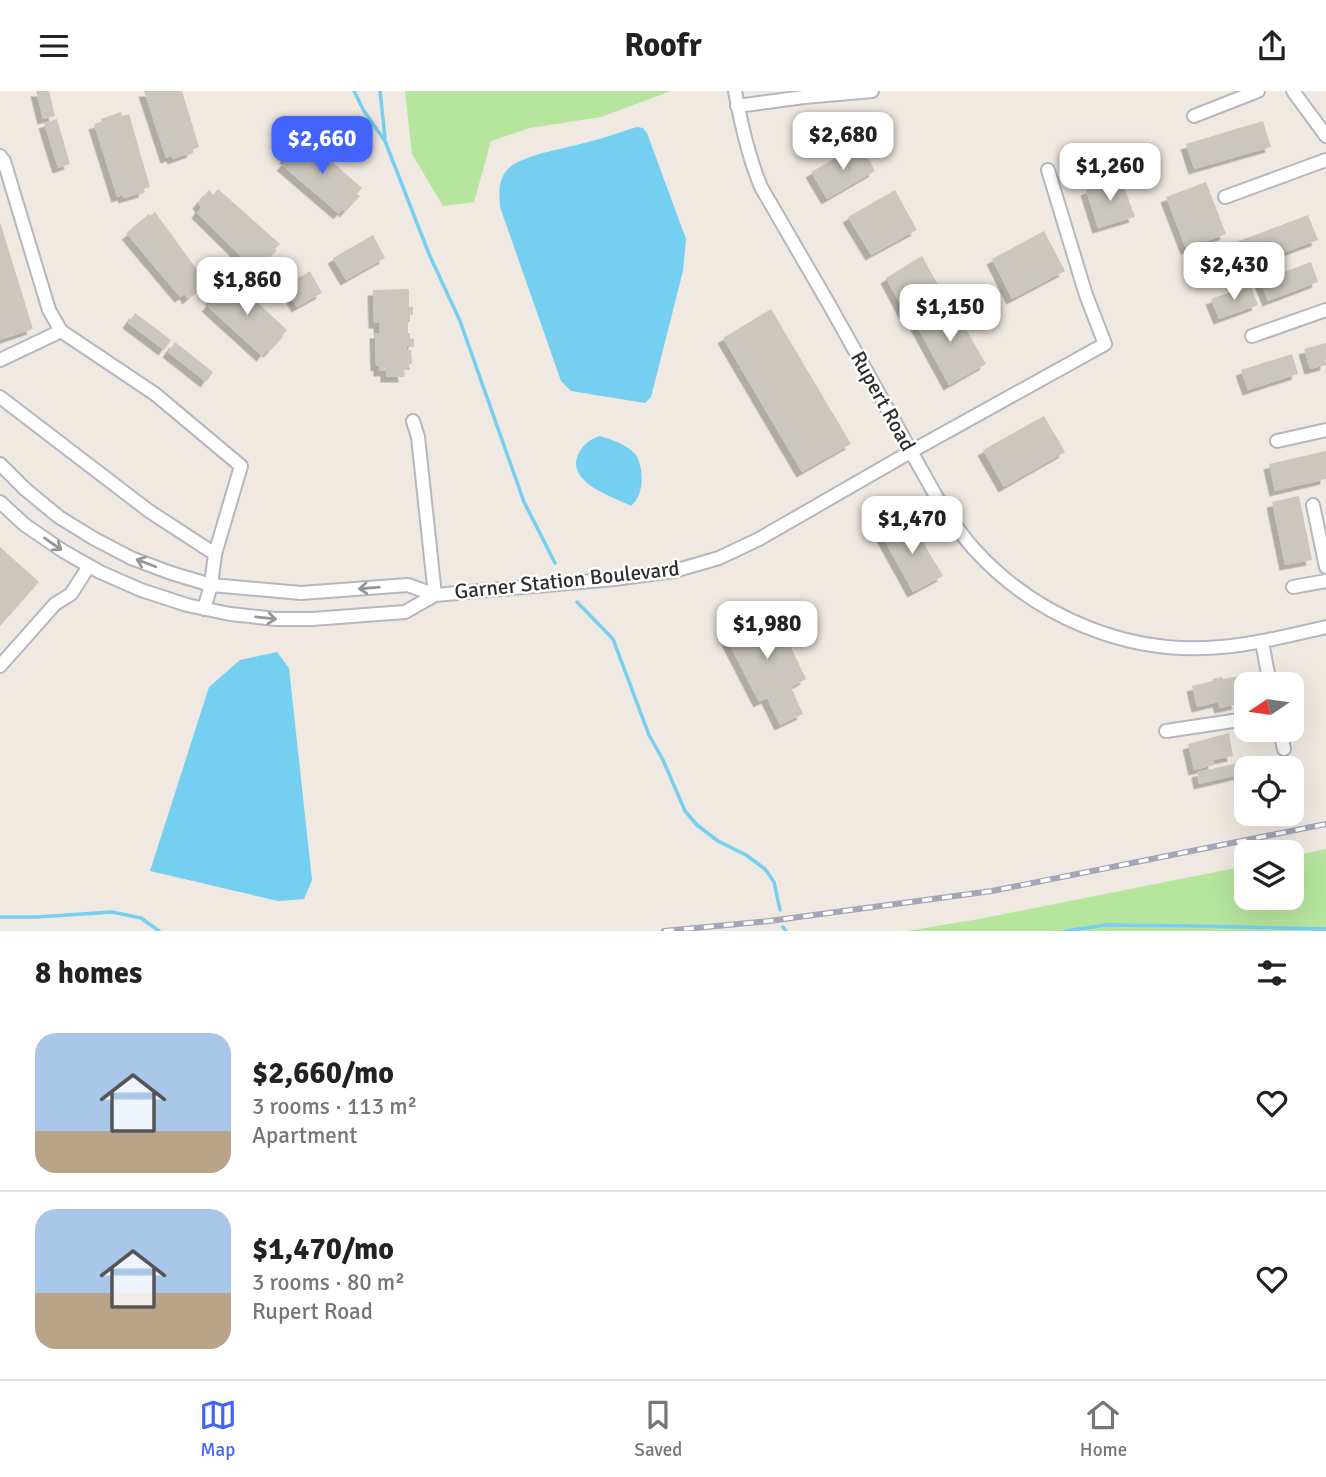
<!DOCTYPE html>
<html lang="en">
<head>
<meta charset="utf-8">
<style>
	body { margin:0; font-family:Signika,sans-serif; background:#f2f2f2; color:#222; height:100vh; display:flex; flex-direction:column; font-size:26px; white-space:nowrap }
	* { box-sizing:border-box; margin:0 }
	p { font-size:23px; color:#767676 }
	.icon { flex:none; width:38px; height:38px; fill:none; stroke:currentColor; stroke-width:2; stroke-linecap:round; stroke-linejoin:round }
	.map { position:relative; height:840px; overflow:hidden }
	.sheet { display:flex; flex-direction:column; background:#fff; flex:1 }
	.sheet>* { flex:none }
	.needle { width:46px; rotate:257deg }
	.controls { position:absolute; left:1234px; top:581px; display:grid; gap:14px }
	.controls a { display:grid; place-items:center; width:70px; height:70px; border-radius:14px; background:#fff; box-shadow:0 7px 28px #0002; font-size:35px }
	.price { position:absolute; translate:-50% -60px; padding:0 16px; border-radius:14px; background:#fff; color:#222; font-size:23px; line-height:46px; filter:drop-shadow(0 2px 4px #0008) }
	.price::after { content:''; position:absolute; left:50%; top:42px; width:21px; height:16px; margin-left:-10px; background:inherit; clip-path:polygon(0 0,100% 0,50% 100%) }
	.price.on { background:#4264fb; color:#fff }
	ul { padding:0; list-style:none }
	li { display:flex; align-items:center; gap:21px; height:175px; padding:0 35px }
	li+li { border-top:2px solid #e0e0e0 }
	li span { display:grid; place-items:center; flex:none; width:196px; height:140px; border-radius:21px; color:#555 }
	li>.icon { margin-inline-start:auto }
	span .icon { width:84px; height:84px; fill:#fffc; stroke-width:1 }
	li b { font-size:30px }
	h2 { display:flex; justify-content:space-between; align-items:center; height:84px; padding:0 35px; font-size:30px }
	header { display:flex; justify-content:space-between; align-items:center; height:91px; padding:0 35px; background:#fff; font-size:32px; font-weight:700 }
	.menu { display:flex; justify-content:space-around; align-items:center; height:98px; border-top:2px solid #e0e0e0; background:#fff; font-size:19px; color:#767676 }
	.menu a { display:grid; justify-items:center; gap:4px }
	.menu .on { color:#4264fb }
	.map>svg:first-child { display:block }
	.green { fill:#b6e59e }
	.water { fill:#75cff0 }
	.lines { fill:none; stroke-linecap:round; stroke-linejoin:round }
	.stream { stroke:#75cff0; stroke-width:3.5 }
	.building { fill:#cbc7bf; filter:url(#shadow) }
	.minor-casing { stroke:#b4b7c1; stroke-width:16 }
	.minor { stroke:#fff; stroke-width:12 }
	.rail-casing { stroke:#a3a6b8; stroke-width:6 }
	.rail { stroke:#fff; stroke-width:3.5; stroke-dasharray:10; stroke-linecap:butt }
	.oneway { stroke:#969696 }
	.labels { text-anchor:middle; stroke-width:5; stroke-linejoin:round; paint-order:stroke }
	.street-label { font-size:21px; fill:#2e2e2e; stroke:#fff }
</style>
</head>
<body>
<header><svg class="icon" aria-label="menu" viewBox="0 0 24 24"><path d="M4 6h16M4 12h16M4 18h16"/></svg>Roofr<svg class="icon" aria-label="share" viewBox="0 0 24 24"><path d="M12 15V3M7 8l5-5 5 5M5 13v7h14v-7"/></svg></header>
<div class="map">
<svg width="1326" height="840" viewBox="0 0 1326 840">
	<defs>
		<filter id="shadow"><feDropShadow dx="-5.5" dy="5.5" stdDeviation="0" flood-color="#0004"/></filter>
	</defs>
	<rect width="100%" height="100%" fill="#efe9e1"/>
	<path class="green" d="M405,0h266l-70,26 -71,11 -39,13 -17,61 -31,4 -31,-52z
		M1326,758v82h-419l72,-12 267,-53v32h46v-42z"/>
	<path class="water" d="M637,36l6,1 4,5 39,106 -3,32 -32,126 -6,6 -74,-12 -10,-10 -61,-174c-1,-13 -2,-27 7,-37 13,-15 57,-21 77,-27 18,-4 36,-11 53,-16z
		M600,345c12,4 26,8 35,18 10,13 9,42 -4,52 -20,-10 -67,-24 -52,-53 5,-9 11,-14 21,-17z
		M277,561l12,16 23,212 -8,19 -26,2 -128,-30 59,-184 31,-27z"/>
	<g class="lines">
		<path class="stream" d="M354,0l10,20 21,30 44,113 31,67 64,181 31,61
			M380,0l5,47
			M577,511l36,37 36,96 14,25 22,51 12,14 21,16 28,14 19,14 9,13 6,28
			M0,826h37l75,-5 29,6 18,13
			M783,836l3,4
			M1065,840l41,-6 93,1 127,3"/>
	</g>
	<path class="building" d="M36,0h13l6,25 -12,3z
		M144,0h38l17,56 -7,3 1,2 -20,7 -1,-3 -6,2z
		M121,21l1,4 7,-2 21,73 -6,2v3l-20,6 -1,-3 -6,2 -23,-73 7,-2v-3z
		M57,28l13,45 -12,4 -14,-45z
		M1263,30l8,26 -77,22 -8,-25z
		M305,47l57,50 -5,6 3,2 -15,16 -2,-3 -4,5 -57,-49 6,-5 -3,-2 14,-16 2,1z
		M860,53l15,27 -48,28 -16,-27z
		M1121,87l14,39 -37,11 -12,-38z
		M1206,91l20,52 -40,15 -20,-52z
		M218,98l62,55 -5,5 2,1 -15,16 -2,-2 -5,6 -58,-57 4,-6 -3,-4 11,-13 4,5z
		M895,99l22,40 -46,25 -23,-38z
		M155,121l48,66 -4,4 3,5 -14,12 -3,-5 -5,3 -53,-63 6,-4 -1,-2 17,-14 1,2z
		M1308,124l10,25 -112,42 -10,-25z
		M0,131l33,107 -33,11z
		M1044,140l21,40 -53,28 -20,-40z
		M373,144l12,23 -39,22 -13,-22z
		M922,165l20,36 -37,22 -19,-36z
		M1311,171l7,20 -50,19 -8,-20z
		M310,180l12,22 -25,14 -12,-21z
		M231,187l56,52 -5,6 1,1 -14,15 -2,-2 -5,6 -55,-50 5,-5 -1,-2 14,-16 1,1z
		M1250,194l8,20 -39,14 -8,-20z
		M409,198v18h4v8h-3v7h-2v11h2v6l4,-1v9h-7v3h4l1,14h-3l1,6h-7l1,7h-18v-6h-7v-5l-3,-1 -1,-32h5l-1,-10h-5l-1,-33z
		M943,214l4,9 8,-4 31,54 -37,21 -35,-64z
		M771,218l80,135 -49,28 -79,-134z
		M135,222l36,27 -7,10 -36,-27z
		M175,251l38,30 -7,10 -38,-30z
		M1326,252v22l-16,4 -6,-20z
		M1292,263l6,20 -50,16 -7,-20z
		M1044,325l21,36 -61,35 -21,-37z
		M1326,360v28l-51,12 -6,-27z
		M1299,405l13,64 -27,5 -13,-63z
		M910,429l33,56 -30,16 -31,-56z
		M0,456l39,35 -39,44z
		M770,512l36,76 -15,8 12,27 -23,11 -13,-27 -8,4 -38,-74z
		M1240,585l5,20 -9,2 2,6 -18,4 -2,-6 -21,5 -5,-21 21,-5v-2l9,-2 1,2z
		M1229,642l4,23 -19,4v5l-20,5 -6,-26z
		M1247,670l2,7h-3v5l-47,11 -2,-12z"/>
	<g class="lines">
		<g class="minor-casing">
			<path id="minor" d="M735,0c6,33 13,65 26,96l69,119 107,192c12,18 23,36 38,52 61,67 154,106 246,97 35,-3 70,-12 105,-20
				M1293,0l33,45
				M737,15l67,-9 68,-6
				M1194,25l64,-25
				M0,65l4,5 45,149 12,21 -61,29
				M1225,106l101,-37
				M61,240l94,63 86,72 -26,88 -4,31 -7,24
				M1252,245l74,-26
				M0,306l149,114 66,43
				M413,330l5,16 17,158
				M1277,350l49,-11
				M0,373l25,25 34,28 34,21 38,20 40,15 40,12 90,8 107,-8 27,10
				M0,411l25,23 38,26 37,21 41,18 46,15 43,9 46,5h36l93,-7 30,-17 179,-16 60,-8 45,-13 40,-19 153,-88 193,-107 -19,-49 -38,-125
				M1313,414l13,62
				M1293,496l33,-6
				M1262,551l8,42
				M0,575l55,-62 16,-10 18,-28
				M1280,639l4,19
				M1166,640l80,-12"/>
		</g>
		<use href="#minor" class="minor"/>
		<g class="rail-casing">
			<path id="rail" d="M664,840l105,-10 223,-30 334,-67"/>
		</g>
		<use href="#rail" class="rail"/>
	</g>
	<defs><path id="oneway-shaft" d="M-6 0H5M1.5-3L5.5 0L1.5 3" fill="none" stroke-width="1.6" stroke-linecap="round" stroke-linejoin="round" transform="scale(1.75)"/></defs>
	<g class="oneway">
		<use href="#oneway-shaft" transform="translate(53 453) rotate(35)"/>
		<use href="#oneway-shaft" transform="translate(146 472) rotate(-159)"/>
		<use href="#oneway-shaft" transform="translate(369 497) rotate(175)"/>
		<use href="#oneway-shaft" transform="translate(266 527) rotate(6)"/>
	</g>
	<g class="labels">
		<g class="street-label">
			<text transform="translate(883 310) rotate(61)" y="7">Rupert Road</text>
			<text transform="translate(567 489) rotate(-6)" y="7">Garner Station Boulevard</text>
		</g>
	</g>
</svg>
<div class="controls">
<a><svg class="needle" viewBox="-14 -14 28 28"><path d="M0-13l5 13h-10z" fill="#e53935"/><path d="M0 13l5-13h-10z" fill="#767676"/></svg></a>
<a><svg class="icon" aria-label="locate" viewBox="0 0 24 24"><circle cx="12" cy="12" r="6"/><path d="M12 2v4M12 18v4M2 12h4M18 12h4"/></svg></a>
<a><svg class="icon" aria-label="layers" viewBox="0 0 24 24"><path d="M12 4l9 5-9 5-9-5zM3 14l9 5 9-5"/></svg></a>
</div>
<b class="price" style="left:843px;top:81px">$2,680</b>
<b class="price on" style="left:322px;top:85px">$2,660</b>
<b class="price" style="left:1110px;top:112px">$1,260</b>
<b class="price" style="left:1234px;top:211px">$2,430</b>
<b class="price" style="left:247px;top:226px">$1,860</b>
<b class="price" style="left:950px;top:253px">$1,150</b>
<b class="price" style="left:912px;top:465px">$1,470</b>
<b class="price" style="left:767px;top:570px">$1,980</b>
</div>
<section class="sheet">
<h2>8 homes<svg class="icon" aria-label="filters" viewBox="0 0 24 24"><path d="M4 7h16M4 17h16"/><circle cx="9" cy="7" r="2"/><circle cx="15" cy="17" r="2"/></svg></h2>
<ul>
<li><span style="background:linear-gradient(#a9c7e8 70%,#b9a48a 0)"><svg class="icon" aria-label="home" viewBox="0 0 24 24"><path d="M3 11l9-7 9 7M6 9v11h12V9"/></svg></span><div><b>$2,660/mo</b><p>3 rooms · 113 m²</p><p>Apartment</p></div><svg class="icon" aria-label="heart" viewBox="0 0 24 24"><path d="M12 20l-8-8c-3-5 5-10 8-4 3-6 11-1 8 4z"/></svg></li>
<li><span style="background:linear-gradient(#a9c7e8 60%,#b9a48a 0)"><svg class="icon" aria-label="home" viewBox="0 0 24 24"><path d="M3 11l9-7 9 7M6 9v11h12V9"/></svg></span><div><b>$1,470/mo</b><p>3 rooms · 80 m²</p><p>Rupert Road</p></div><svg class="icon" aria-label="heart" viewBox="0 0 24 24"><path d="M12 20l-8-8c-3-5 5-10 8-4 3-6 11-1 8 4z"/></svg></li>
</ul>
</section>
<nav class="menu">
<a class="on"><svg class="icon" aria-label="map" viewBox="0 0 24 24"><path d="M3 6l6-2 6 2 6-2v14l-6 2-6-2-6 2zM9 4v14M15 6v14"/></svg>Map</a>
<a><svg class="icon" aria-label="saved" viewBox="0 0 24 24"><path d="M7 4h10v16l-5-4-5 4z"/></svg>Saved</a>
<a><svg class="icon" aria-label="home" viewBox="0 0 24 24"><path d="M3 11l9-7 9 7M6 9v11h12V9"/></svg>Home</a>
</nav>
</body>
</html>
